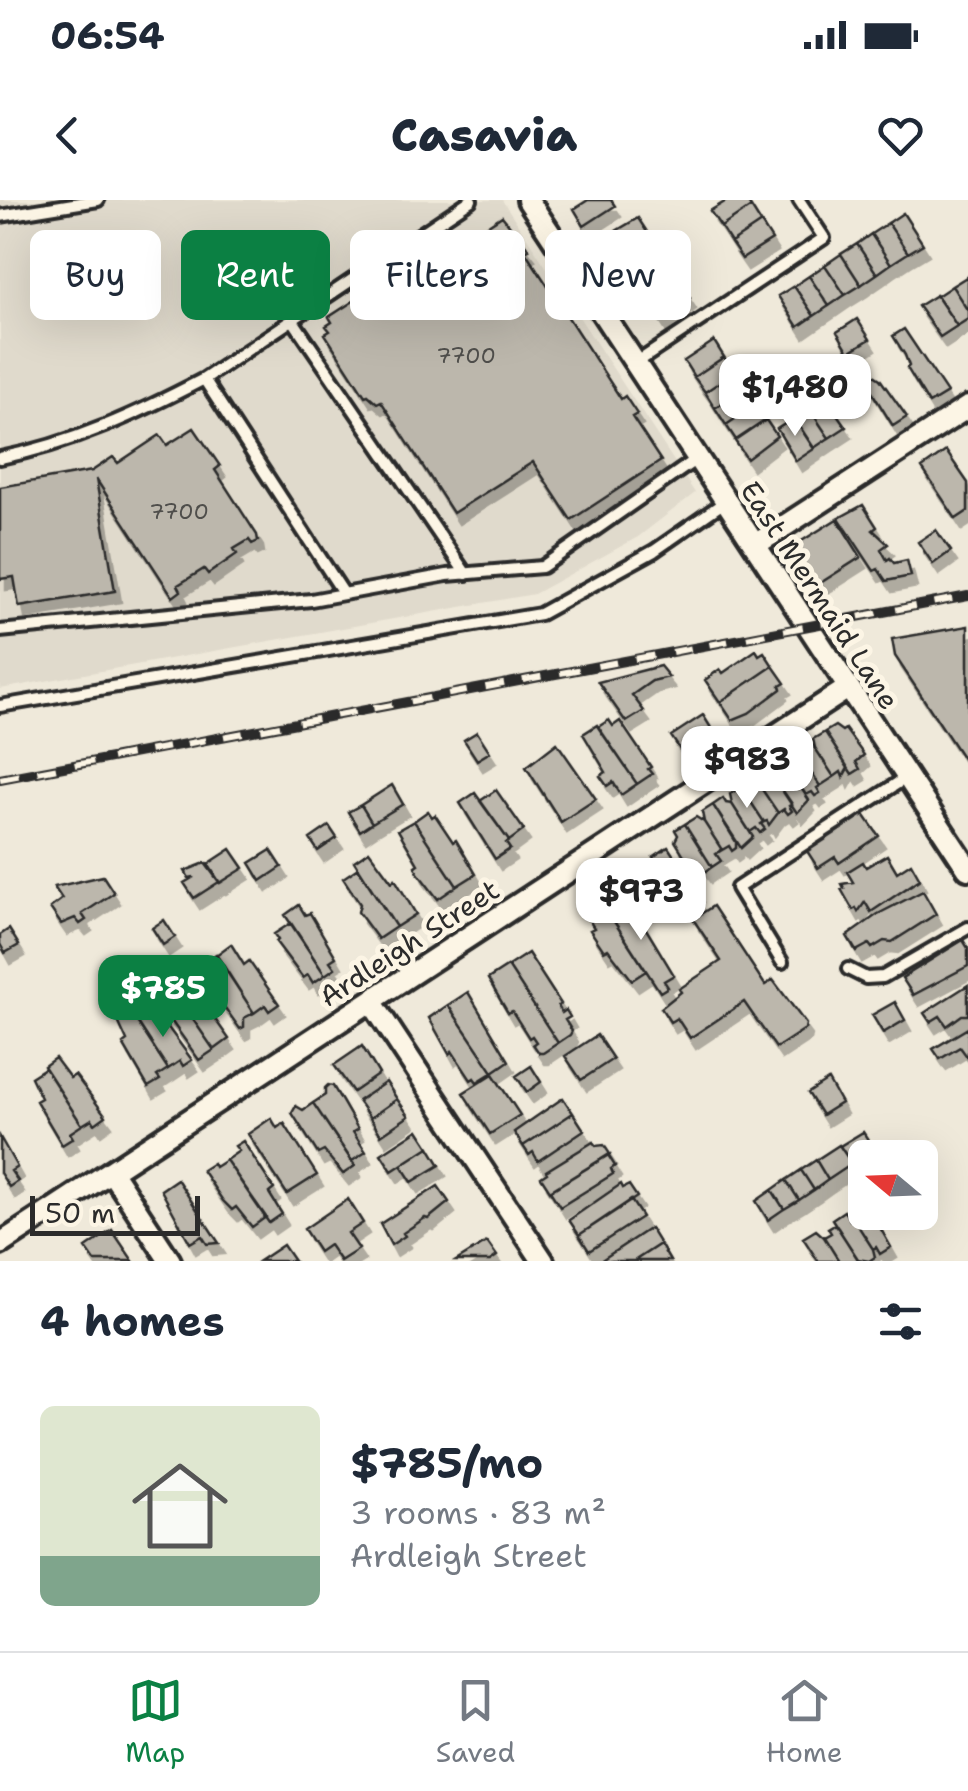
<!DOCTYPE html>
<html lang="en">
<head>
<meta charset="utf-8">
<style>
	body { margin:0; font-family:"Shantell Sans",sans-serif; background:#f2f2f3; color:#1f2937; height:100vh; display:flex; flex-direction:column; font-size:38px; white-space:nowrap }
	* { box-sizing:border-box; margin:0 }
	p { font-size:32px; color:#747a83 }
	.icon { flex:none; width:55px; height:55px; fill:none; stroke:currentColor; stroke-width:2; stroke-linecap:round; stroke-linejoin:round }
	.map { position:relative; height:1061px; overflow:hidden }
	.drawer { display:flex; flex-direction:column; background:#fff; flex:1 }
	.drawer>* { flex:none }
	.guide { position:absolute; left:30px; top:30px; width:910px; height:90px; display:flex; gap:20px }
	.needle { width:65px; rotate:289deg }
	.buttons { position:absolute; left:848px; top:940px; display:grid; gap:20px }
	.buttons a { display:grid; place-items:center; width:90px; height:90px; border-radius:15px; background:#fff; box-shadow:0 10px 40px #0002; font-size:50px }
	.scale { position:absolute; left:30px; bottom:25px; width:170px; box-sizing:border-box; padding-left:10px; border:5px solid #2b2b2b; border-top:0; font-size:28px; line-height:35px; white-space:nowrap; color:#2b2b2b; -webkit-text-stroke:8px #fcf5e5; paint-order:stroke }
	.price { position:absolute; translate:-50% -85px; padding:0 22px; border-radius:20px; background:#fff; color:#222; font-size:32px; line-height:65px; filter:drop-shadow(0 2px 5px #0008) }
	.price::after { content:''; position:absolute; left:50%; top:60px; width:30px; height:22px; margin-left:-15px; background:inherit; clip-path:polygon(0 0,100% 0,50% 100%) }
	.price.on { background:#0b8043; color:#fff }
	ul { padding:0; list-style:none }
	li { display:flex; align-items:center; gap:30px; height:250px; padding:0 40px }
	li span { display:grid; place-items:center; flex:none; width:280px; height:200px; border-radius:15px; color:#555 }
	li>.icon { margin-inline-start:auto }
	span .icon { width:120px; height:120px; fill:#fffc; stroke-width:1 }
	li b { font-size:42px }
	h2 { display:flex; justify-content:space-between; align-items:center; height:120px; padding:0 40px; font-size:42px }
	.chip { padding:0 35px; border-radius:15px; background:#fff; box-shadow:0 10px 40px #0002; font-size:35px; line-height:90px }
	.chip.on { background:#0b8043; color:#fff }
	.status { display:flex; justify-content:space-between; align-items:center; height:70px; padding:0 50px; background:#fff; direction:ltr }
	.status svg { height:28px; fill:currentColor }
	header { display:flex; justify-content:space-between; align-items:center; height:130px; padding:0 40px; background:#fff; font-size:45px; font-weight:800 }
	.tabs { display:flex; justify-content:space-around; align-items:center; height:140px; border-top:2px solid #e0e1e3; background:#fff; font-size:28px; color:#747a83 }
	.tabs a { display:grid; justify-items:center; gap:5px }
	.tabs .on { color:#0b8043 }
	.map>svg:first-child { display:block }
	.built { fill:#e0dacc }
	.building { fill:#bcb7ac; stroke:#2b2b2b; stroke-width:2.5; filter:url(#shadow) }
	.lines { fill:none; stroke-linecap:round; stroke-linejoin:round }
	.service-casing { stroke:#2b2b2b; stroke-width:18 }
	.minor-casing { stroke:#2b2b2b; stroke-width:28 }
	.service { stroke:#fcf5e5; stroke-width:10 }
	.minor { stroke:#fcf5e5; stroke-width:20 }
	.rail-casing { stroke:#2b2b2b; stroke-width:10 }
	.rail { stroke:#fcf5e5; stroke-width:6; stroke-dasharray:19; stroke-linecap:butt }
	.labels { text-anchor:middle; stroke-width:10; stroke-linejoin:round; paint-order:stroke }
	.number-label { font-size:22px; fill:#4f4e4b }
	.street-label { font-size:28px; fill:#2b2b2b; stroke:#fcf5e5 }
</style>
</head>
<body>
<div class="status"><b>06:54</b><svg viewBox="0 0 49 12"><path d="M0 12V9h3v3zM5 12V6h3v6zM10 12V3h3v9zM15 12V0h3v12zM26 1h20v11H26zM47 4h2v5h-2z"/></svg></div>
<header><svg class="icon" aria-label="back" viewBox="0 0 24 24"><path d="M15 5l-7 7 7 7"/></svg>Casavia<svg class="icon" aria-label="heart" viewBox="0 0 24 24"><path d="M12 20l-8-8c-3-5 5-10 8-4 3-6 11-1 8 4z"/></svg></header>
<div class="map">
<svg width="968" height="1061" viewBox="0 0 968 1061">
	<defs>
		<filter id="shadow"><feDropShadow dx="6" dy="11" stdDeviation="0" flood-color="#0004"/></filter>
	</defs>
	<rect width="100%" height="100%" fill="#efe9da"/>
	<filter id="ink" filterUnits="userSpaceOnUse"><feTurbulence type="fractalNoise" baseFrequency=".01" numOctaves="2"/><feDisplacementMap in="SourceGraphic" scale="20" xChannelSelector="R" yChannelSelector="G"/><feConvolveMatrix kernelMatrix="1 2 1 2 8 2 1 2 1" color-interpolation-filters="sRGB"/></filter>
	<g filter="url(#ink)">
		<path class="built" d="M0,0h502l193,293 -57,44 -104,57 -534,95z"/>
		<path class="building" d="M588,0h23l4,6 -31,20 -10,-17z
			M728,0h18l5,7 -30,20 -11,-16z
			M751,7l10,16 -30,20 -10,-16z
			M903,13l20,31 -15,9 -20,-30z
			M502,16l27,33 -4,2 96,148 4,-3 12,18 -5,3 29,44 -90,59 -38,-58 -80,51 -72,-112 -4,2 -9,-8 -3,1 -40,-62 5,-3 -4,-5 6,-4 -3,-5 40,-26 7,2 5,-3 3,4 55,-37 -3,-5 11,-7 3,5z
			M638,18l11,17 -31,20 -12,-18z
			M761,23l11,17 -30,19 -11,-16z
			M888,23l20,30 -17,11 -20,-30z
			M871,34l20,30 -14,10 -20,-30z
			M649,35l11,15 -31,21 -10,-16z
			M857,44l20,30 -16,11 -20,-31z
			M660,50l10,17 -30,19 -11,-15z
			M841,54l20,31 -16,10 -20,-30z
			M825,65l20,30 -16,11 -20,-30z
			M670,67l10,16 -30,19 -10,-16z
			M809,76l20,30 -15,10 -20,-30z
			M968,76v35l-16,-25z
			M680,83l10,15 -30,22 -11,-17z
			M794,86l20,30 -16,11 -20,-31z
			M952,86l16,25v8l-11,7 -20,-30z
			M936,95l21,31 -17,11 -22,-31z
			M857,119l13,20 -21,13 -12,-20z
			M904,129l43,64 -18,11 -22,-36 2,-2 -4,-11 -12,-19z
			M714,141l10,16 -30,20 -10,-16z
			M724,157l11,15 -30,20 -11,-15z
			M735,172l10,16 -30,20 -10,-16z
			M871,173l9,6 27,38 -14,9 -28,-45z
			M745,188l11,17 -30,20 -11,-17z
			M825,197l21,30 -17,11 -20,-30z
			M756,205l10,15 -30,20 -10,-15z
			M809,208l20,30 -15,10 -20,-30z
			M794,218l20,31 -18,12 -19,-32z
			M766,220l11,16 -30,23 -12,-18z
			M194,228l26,38 -5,4 42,65 1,6 -6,3 -3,-4 -15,9 3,5 -29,20 -4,-5 -26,16 3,6 -8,6 -77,-118 19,112 -96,16 -5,-30 -14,2v-92l92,-16 21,-14 5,6 42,-28 7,10z
			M946,251l22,32v28l-12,8 -34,-51z
			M863,305l14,22 -4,3 15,14 -7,5 6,11 3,-2 4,5 13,-3 4,16 -25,5 -8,-12 -4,2 -35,-53z
			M837,319l24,38 -47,30 -25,-38z
			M936,330l15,21 -18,13 -15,-22z
			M968,426v140l-73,-110 -3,-17z
			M756,450l3,5 5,-3 9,14 -53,36 -15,-22 15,-11 3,4z
			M660,466l9,11 -17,4 -20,14 12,16 -18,11 -28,-40z
			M773,466l12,17 -5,3 1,3 -32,24 -17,7 -12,-18z
			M703,515l15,24 -31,21 -16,-24z
			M609,520l4,6 7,-5 31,46 -3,2 4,5 -15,10 -39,-57z
			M597,525l40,59 -16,11 -8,-13 -6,4 -7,-10 6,-4 -23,-38z
			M835,526l7,5 3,-2 19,26 -8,7 4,7 -8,5 -27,-42z
			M477,532l13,20 -13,8 -13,-20z
			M825,532l23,36 -5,9 -2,-5 -7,5 -19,-29 -2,-9z
			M557,543l39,56 -35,23 -35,-55z
			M806,543l9,5 19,29 -14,9 -24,-36z
			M796,550l24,36 -3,2 3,5 -5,3 -3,-4 -6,3 -19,-28 2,-5 -4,-4z
			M779,561l8,6 22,33 -12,13 -29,-44z
			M768,569l24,35 -3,2 3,5 -4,3 -4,-5 -6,4 -19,-28 -1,-9z
			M751,580l8,5 19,28 -9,12 -2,-4 -3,1 -23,-35z
			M392,585l11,19 -31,19 -11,-18z
			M741,587l23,35 -3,2 4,5 -5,4 -4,-5 -6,4 -18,-28 -2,-10z
			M496,590l28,40 -15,11 -29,-40z
			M475,593l34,48 -3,2 4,6 -15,10 -35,-56z
			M723,598l3,5 6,1 21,33 -12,11 -28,-43z
			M361,605l11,18 -12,8 -12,-19z
			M713,605l23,37v6l-4,3 -3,-5 -7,4 -18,-28 -2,-10z
			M428,611l4,6 3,-2 18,27 3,-2 20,34 -19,12 -43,-65z
			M863,613l16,23 -40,27 -4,-6 -17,11 -11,-17z
			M696,617l8,5 18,28 -6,4 5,7 -9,6 -27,-43z
			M414,621l43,65 -19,13 -20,-26 -3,-7 3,-2 -20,-34z
			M685,624l27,43 -7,5 -5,-7 -12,3 -5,-7 2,-4 -10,-16 3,-6 -3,-5z
			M329,626l8,12 -19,13 -8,-12z
			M668,647l29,44 -10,6 -34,-40z
			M231,649l13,19 -24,15 -12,-19z
			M271,650l11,17 -21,14 -11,-18z
			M369,651l23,31 3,-3 21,35 -20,13 -42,-66z
			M887,655l10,17 14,-9 9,16 -49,33 -6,-10 -7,10 -2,-4 -3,2 -12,-21 3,-1 -2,-4 11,-2 -6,-10 16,-10 3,5z
			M205,663l14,19 -25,16 -10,-15 10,-6 -5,1 -4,-7z
			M358,668l38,59 -18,12 -20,-27 2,-8 -17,-26z
			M103,676l11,17 -32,21 4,6 -6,4 -5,-6 -14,6 -11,-16 12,-9 -8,-12z
			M923,691l13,23 -44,28 -8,-1 -12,7 -3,-4 -13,7 -9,-15 31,-22z
			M622,698l5,8 4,-2 43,71 -10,6 4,6 -8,5 -54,-83z
			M299,705l6,10 5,-2 26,44 -6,4 5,7 -10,7 -40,-60z
			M713,706l52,79 8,-5 33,44 -1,5 -29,19 -32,-46 -54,36 -13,-20 -7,4 -9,-14 20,-16 -2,-3 42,-28 -28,-42z
			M606,709l40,62 -14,9 -24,-31 -4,2 -14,-21 4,-2 -5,-8z
			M164,720l11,17 -12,8 -11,-17z
			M291,723l34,52 -12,8 -5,-8 -5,3 -27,-36 2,-2 -4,-6z
			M9,729l10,16 -14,8 -5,-9v-9z
			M963,740l5,8v18l-55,29 -11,-17z
			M231,744l13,21 5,-4 30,43 -10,7 -4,-6 -11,8 -38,-58z
			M528,753l33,51 -3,2 4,7 4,-3 4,7 -5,3 7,11 -2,4 -12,8 -50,-77z
			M216,754l38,59 -10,5v9l-4,2 -30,-42 5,-3 -11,-22z
			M508,766l50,77 -15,10h-4l-6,-9 3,-2 -4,-6 -3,2 -17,-27 -4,2 -20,-34z
			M968,785v30h-6l-15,11 -7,-10 -10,6 -6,-9z
			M195,791l34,48 -15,11 -31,-45z
			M468,792l41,69 -16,11 -45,-67z
			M895,802l10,18 -22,13 -11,-18z
			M183,805l31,45 -15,10 -32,-45z
			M448,805l45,67 -16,10 -3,-4 -3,2 -19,-29 -3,3 -20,-36z
			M149,809l8,12 4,-3 31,42 -9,6 -3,-5 -12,8 -33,-51z
			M130,811l38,58 -11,7 3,4 -12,7 -25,-43 4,-3 -10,-22z
			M968,828v30l-8,-11 -20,12 -7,-10z
			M597,835l16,24 -32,21 -16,-24z
			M362,846l17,28 -26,18 -19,-27z
			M55,858l15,20 5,-3 31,41 -11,8 -3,-5 -10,6 -38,-59z
			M531,866l10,16 -14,10 -11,-16z
			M45,868l37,57 -12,8 3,5 -11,7 -26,-44 5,-3 -10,-21z
			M493,874l27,41 -30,19 -27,-41z
			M828,880l13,23 -19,12 -14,-22z
			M386,882l11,17 -27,19 -12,-17z
			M328,885l5,1 10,17 15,26 -5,3 13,20 -14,9 -39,-58 12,-8v-7z
			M563,898l10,15 -50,33 -9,-14z
			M397,899l12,17 -28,19 -11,-17z
			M313,903l42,63 -12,8 -19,-23 -6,3 -26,-41 4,-7 7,4z
			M573,913l11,17 -46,31 -5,-9 -4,3 -6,-9z
			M271,918l6,10 7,-5 33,52 -30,19 -39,-60z
			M418,930l11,17 -37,24 -11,-17z
			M863,932l13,20 -22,15 -14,-21z
			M0,937l17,30 -6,4 7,10 -9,6 -9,-14z
			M243,941l31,48 -5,4 13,21 -13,9 -43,-63 13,-9 -4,-5z
			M593,942l3,4 8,-1 6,9 -60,37 -9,-14 6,-4 -1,-2z
			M839,945l13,19 -24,16 -12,-20z
			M429,947l11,18 -28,17 -11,-17z
			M608,955l7,11 -4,3 2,5 -53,33 -10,-16z
			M226,960l40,57 -14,10 -16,-20 -4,3 -9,-9 -21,-31 11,-7 2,4z
			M816,960l12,20 -14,10 -13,-20z
			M801,970l13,20 -15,10 -13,-20z
			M177,979l42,64 -12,1 -5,-8 -12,7 -29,-53z
			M786,980l13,20 -15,9 -12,-19z
			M621,984l2,4 6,-3 8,12 -58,38 -10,-15z
			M438,986l11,16 -21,17 -3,-1 -22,15 2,3 -14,9 -11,-21z
			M772,990l12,19 -16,11 -12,-19z
			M348,999l15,24 -15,10 11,16 -19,12 -11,-16 -10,7 -15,-23z
			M631,1000l11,17 -53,34 -10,-16z
			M858,1009l3,5 10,-2 20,35 -11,7 -4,-7 -3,2 -20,-31 -1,-5z
			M844,1011l6,9 3,-2 20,31 2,8 -6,4 -11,-2 -26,-40z
			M833,1025l5,3 21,33h-20l-15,-24 7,-4 -3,-5z
			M650,1028l10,16 -26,17h-34z
			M112,1030l21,31h-38l-9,-13z
			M816,1030l8,7 15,24h-21l-15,-23z
			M487,1042l10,14 -7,5h-34z
			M660,1044l10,17h-36z
			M283,1045l11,16h-35z"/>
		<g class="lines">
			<g class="service-casing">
				<path id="service" d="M0,16l98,-16
					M292,119l174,255
					M636,163l188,-125 -25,-38
					M0,258c72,-14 139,-45 204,-79
					M344,394l-140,-215 267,-179
					M0,431l311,-31 136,-25 95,-8 156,-109
					M0,506l540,-92 114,-63 72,-50
					M782,762l-45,-74 170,-111
					M848,769l18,9 17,-1 85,-49"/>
			</g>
			<g class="minor-casing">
				<path id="minor" d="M528,0l440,669
					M755,345l213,-138
					M371,801l172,260
					M111,971l59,90
					M0,1044l848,-556"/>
			</g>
			<use href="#service" class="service"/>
			<use href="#minor" class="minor"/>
			<g class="rail-casing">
				<path id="rail" d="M0,579l968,-183"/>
			</g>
			<use href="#rail" class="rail"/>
		</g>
	</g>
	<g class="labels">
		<g class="number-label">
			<text x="466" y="163">7700</text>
			<text x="179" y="319">7700</text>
		</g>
		<g class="street-label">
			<text transform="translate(820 395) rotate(57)" y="10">East Mermaid Lane</text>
			<text transform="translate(409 743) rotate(-33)" y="10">Ardleigh Street</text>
		</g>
	</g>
</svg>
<div class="buttons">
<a><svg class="needle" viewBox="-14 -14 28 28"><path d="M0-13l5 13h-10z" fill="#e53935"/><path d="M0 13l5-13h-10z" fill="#747a83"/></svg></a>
</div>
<div class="scale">50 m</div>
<b class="price" style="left:795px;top:239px">$1,480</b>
<b class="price" style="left:747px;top:611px">$983</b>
<b class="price" style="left:641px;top:743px">$973</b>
<b class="price on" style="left:163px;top:840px">$785</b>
<div class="guide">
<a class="chip">Buy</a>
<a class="chip on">Rent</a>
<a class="chip">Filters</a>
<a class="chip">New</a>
</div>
</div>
<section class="drawer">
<h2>4 homes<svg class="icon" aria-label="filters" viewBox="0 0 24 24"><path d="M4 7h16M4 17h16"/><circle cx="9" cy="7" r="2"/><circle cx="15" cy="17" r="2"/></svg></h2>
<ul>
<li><span style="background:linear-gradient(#dfe7d0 75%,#7fa58c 0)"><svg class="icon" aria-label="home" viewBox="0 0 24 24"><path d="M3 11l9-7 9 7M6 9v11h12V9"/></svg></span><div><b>$785/mo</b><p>3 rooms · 83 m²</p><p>Ardleigh Street</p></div></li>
</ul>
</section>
<nav class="tabs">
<a class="on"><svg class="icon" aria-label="map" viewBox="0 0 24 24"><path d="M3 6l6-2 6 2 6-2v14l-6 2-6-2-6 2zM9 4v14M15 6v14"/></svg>Map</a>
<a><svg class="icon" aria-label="saved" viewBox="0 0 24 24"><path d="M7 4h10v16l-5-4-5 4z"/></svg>Saved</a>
<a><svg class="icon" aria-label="home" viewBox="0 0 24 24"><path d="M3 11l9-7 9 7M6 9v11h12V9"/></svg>Home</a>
</nav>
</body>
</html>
